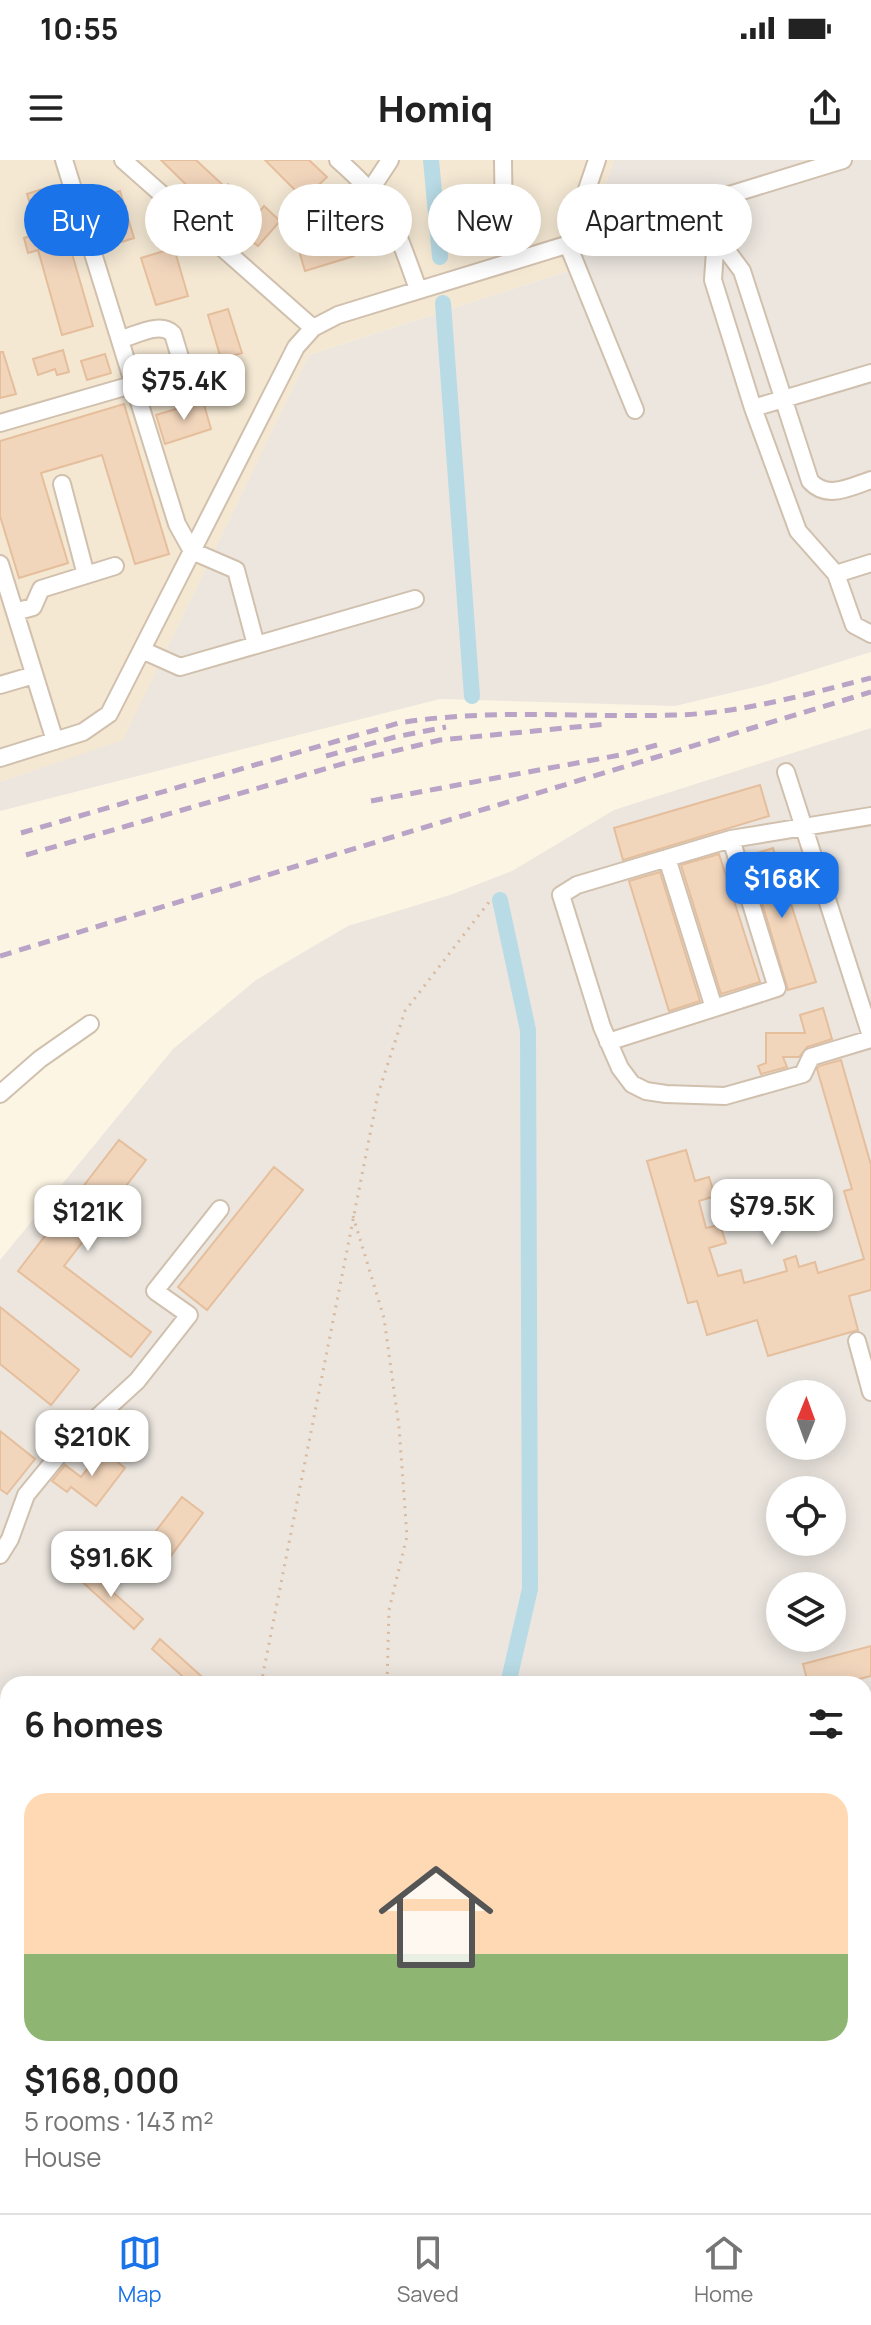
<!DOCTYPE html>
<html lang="en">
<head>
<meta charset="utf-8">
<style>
	body { margin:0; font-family:Manrope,sans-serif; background:#f6f6f6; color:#222; height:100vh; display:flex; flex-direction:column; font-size:30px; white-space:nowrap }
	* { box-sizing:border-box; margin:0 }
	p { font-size:26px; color:#767676 }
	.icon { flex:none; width:44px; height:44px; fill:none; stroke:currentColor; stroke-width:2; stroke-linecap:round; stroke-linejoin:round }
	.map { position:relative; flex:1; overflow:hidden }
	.drawer { position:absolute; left:0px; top:1516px; width:872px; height:538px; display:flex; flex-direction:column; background:#fff; border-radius:24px 24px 0 0; box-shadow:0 4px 20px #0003 }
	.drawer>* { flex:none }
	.guide { position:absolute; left:24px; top:24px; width:824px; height:72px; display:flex; gap:16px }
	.needle { width:52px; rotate:1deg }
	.buttons { position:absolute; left:766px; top:1220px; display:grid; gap:16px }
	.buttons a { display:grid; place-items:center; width:80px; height:80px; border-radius:50%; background:#fff; box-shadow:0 4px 20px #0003; font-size:40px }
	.price { position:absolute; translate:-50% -68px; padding:0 18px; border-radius:16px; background:#fff; color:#222; font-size:26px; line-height:52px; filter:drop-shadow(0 2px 4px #0008) }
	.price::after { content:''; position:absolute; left:50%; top:48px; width:24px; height:18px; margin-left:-12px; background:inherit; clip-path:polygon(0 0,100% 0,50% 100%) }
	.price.current { background:#1a73e8; color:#fff }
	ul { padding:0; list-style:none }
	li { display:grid; align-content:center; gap:16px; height:424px; padding:0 24px }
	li+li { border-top:2px solid #e0e0e0 }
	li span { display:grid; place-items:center; height:248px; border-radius:24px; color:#555 }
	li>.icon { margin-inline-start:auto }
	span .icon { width:144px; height:144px; fill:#fffc; stroke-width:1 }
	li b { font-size:34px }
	h2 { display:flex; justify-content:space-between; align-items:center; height:96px; padding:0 24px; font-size:34px }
	.tag { padding:0 28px; border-radius:36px; background:#fff; box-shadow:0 4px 20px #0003; font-size:28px; line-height:72px }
	.tag.current { background:#1a73e8; color:#fff }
	.status { display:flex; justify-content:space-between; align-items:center; height:56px; padding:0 40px; background:#fff; direction:ltr }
	.status svg { height:22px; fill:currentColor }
	header { display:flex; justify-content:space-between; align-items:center; height:104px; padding:0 24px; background:#fff; font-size:36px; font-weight:800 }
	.dock { display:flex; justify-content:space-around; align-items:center; height:112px; border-top:2px solid #e0e0e0; background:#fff; font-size:22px; color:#767676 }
	.dock a { display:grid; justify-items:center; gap:4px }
	.dock .current { color:#1a73e8 }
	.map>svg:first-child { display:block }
	.residential { fill:#f4e8d3 }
	.industrial { fill:#ece6df; fill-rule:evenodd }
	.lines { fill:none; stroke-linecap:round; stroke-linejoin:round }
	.canal { stroke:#b8dbe6; stroke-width:16 }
	.building { fill:#f2d6bc; stroke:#e5be9c; stroke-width:2 }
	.minor-casing { stroke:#d0c0ad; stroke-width:20 }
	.major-casing { stroke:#dbd5d0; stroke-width:24 }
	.path { stroke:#d7ba9f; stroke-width:3; stroke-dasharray:2 6; stroke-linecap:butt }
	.minor { stroke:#fff; stroke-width:16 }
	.major { stroke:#fce19c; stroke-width:20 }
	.rail { stroke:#b9a3c6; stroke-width:5; stroke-dasharray:12 8; stroke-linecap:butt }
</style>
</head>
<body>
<div class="status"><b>10:55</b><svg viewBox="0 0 49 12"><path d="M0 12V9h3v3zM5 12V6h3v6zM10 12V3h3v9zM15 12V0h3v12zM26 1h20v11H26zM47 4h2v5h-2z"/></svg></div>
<header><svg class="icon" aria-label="menu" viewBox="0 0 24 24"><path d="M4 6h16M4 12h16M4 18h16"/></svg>Homiq<svg class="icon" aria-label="share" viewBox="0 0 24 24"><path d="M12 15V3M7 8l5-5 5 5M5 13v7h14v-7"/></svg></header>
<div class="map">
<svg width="871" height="2053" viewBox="0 0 871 2053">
	<rect width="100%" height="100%" fill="#fcf5e4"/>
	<path class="residential" d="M0,0h614l-37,108 -268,87 -186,386 -123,41z"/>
	<path class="industrial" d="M614,0h257v492l-103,32 -93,22 -235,-7 -440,112v-29l123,-42 186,-385 268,-87z
		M871,568v1384l-7,2v-430h-856v522h511l-26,7h-493v-953l173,-211 83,-69 92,-54 102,-31 62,-24 102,-61zM780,1234h52v52h-52zM780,1330h52v52h-52zM780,1426h52v52h-52z"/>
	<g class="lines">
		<path class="canal" d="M431,0l9,97
			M443,143l29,393
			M500,740l28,130 2,559 -22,95"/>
	</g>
	<path class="building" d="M161,0h35l29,27 3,-3 32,27 4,-5 16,15 -22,25 -49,-39z
		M265,0h44l18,17 -23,22z
		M49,27l12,39h3l29,100 -31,9 -24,-85 -10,3 -4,-15 15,-5 -12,-39z
		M120,31l14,47 -28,9 -14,-48z
		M346,69l8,27 -49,15 -8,-27z
		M174,88l14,48 -32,9 -15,-47z
		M228,149l14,44 -21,6 -13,-44z
		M63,190l6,22 -12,3 -2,-6 -17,6 -5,-16z
		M0,192h3l13,42 -16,4z
		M105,194l6,19 -24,7 -6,-19z
		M203,241l8,28 -46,15 -9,-29z
		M124,244l45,150 -34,10 -33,-109 -61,18 27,90 -49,15 -19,-62v-75z
		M760,625l9,31 -146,44 -9,-32z
		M773,688l43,134 -28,8 -40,-134z
		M719,694l41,128 -39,12 -40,-129z
		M660,712l40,129 -31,10 -40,-130z
		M823,848l9,31 -25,8 -8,10h-16l4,10 -26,7 -3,-8 8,-3v-30h39l-5,-18z
		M841,900l30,105v125l-22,6 9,34 -90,26 -11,-36 -50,15 -10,-34 -9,2 -41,-142 39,-11 9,31 14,-4 6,19 -16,5 7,27 14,-3 6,18 -17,5 9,28 23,-6 3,13 43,-12 -3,-11 12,-4 3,11 16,-5 3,11 46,-14 -20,-68 8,-2 -35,-120 2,-3z
		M119,980l27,20 -82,106 87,66 -20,25 -113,-86z
		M274,1007l29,23 -96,120 -29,-23z
		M0,1147l79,63 -28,35 -51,-41z
		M0,1271l35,28 -28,35 -7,-5z
		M102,1290l23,18 -29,38 -25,-19 -4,5 -15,-11 13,-16 16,12z
		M182,1337l21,16 -36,48 -21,-17z
		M87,1409l56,50 -9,10 -56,-51z
		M160,1479l50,45h-19l-39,-35z
		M871,1486v30l-30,8h-33l-5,-20z"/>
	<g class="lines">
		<g class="minor-casing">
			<path id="minor" d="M64,0l113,364 15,27 44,19 20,75
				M123,0l190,168
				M338,0c53,46 57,66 80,129
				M503,0l1,73
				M371,29l19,-29
				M707,43l9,33 -3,44 40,128 45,123 38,43
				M716,76l26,35 68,210c17,19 40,6 61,-1
				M568,85l67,165
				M568,85l29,-85
				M121,179c16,-4 39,-18 52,-5l15,50
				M753,248l118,-35
				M0,263l135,-39
				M62,324l24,91
				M871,403l-35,11 18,51 17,9
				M0,404l55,177
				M15,452l18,-5 8,-18 74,-23
				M142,490l38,17 235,-68
				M0,525l34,-10
				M0,598l83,-26 26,-18 187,-367 17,-19 25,-13 505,-155
				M786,612l85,264
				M871,656l-140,23 -154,46 -16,10 41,132 18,41 12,16 14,7 20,3 59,2 78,-22 8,-17 60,-18
				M667,698l47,150
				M608,882l169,-54 -46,-149
				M0,934l40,-35 50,-35
				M857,1181l14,51
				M0,1395l10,-16 16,-44 41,-50 70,-64 52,-66 -34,-24 65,-82
				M864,1563l7,-2
				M0,1596l8,28
				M0,1710h8
				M133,2046l2,7
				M240,2046l1,7"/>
		</g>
		<g class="major-casing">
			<path id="major" d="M864,1930h7
				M365,2053l25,-7"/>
		</g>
		<path class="path" d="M353,1056l31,102 15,109 8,109 -18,74 -2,74
			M261,1524l117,-590 27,-83 84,-109"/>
		<use href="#minor" class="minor"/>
		<use href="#major" class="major"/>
		<path class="rail" d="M326,596l69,-19 51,-10
			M371,641l249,-46 37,-10
			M21,673l378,-110c92,-15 182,-5 274,-8 67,-1 134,-21 198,-37
			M26,695l323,-93 91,-22 167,-16
			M0,796l871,-264"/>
	</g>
</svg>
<div class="buttons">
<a><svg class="needle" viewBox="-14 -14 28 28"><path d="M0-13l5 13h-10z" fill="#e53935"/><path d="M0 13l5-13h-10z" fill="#767676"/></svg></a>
<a><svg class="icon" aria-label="locate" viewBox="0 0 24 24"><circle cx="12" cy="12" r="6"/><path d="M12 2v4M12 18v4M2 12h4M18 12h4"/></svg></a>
<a><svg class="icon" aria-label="layers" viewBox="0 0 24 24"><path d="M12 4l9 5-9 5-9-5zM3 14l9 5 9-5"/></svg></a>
</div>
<b class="price" style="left:184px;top:262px">$75.4K</b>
<b class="price current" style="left:782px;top:760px">$168K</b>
<b class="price" style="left:772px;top:1087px">$79.5K</b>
<b class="price" style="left:88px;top:1093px">$121K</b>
<b class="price" style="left:92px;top:1318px">$210K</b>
<b class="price" style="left:111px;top:1439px">$91.6K</b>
<div class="guide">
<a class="tag current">Buy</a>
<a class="tag">Rent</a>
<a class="tag">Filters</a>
<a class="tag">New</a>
<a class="tag">Apartment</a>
</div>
<section class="drawer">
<h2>6 homes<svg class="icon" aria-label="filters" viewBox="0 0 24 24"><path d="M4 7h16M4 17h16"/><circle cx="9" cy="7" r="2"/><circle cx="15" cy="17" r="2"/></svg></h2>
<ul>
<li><span style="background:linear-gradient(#ffd9b3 65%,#8fb573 0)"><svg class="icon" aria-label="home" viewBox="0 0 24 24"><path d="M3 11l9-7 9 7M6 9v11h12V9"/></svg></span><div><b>$168,000</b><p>5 rooms · 143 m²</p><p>House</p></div></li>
</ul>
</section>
</div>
<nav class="dock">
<a class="current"><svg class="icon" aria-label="map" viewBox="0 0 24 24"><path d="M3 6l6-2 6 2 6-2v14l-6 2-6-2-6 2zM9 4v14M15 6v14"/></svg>Map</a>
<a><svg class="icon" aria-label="saved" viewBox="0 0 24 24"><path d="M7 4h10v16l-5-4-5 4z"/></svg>Saved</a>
<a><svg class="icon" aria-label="home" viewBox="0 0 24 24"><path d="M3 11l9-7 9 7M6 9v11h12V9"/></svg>Home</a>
</nav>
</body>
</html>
